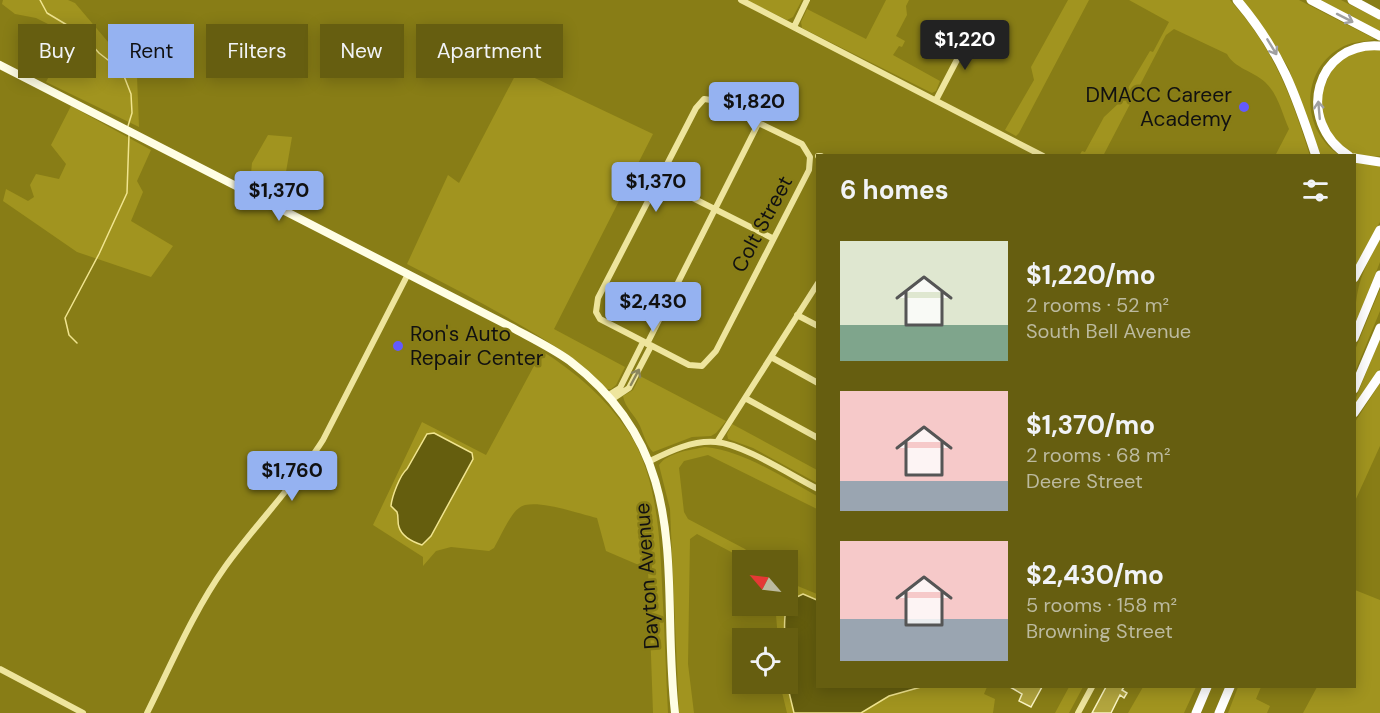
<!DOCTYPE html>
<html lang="en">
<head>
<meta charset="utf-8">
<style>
	body { margin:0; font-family:"DM Sans",sans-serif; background:#6e671e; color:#f1f3f6; height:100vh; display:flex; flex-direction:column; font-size:22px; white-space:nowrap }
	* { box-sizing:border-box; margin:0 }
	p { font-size:20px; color:#bcba9f }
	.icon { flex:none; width:33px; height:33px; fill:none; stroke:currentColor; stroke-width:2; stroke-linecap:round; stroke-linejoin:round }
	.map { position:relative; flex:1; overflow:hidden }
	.drawer { position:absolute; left:816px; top:154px; width:540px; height:534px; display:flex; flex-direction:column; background:#665e10; border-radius:0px; box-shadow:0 3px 15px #0003 }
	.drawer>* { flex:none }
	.banner { position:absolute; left:18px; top:24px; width:570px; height:54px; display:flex; gap:12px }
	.needle { width:39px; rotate:298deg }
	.controls { position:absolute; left:732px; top:550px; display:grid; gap:12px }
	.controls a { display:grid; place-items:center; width:66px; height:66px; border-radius:0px; background:#665e10; box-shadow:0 3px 15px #0003; font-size:30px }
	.price { position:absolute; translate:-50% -51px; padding:0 14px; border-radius:6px; background:#95b2f1; color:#111; font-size:20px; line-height:39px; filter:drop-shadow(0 2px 3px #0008) }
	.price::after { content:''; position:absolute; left:50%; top:36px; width:18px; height:14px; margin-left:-9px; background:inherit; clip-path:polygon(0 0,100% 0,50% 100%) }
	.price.active { background:#222; color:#fff }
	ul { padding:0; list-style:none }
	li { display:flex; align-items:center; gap:18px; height:150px; padding:0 24px }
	li span { display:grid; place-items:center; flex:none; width:168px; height:120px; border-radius:0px; color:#555 }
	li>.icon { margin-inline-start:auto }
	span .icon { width:72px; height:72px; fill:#fffc; stroke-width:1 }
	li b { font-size:26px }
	h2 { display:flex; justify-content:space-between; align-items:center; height:72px; padding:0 24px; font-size:26px }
	.chip { padding:0 21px; border-radius:0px; background:#665e10; box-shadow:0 3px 15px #0003; font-size:21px; line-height:54px }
	.chip.active { background:#95b2f1; color:#111 }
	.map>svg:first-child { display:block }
	.green { fill:#a1941f }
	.water { fill:#655e0e; stroke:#f1e58f; stroke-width:1.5 }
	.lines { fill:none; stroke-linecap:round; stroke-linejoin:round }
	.stream { stroke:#f1e58f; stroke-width:1.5 }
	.building { fill:#b2a53e; stroke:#faf4c3; stroke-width:1.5 }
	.minor { stroke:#eee59d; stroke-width:6 }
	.major { stroke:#fffee4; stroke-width:8 }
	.highway { stroke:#fff; stroke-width:9 }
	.oneway { stroke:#a0a0a0 }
	.oneway2 { stroke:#8b865e }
	.poi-dot { fill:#635aff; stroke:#887d16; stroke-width:2 }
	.labels { text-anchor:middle; stroke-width:5; stroke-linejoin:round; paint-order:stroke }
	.poi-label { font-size:21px; fill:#111; stroke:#887d16; text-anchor:end }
	.street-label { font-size:21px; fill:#111; stroke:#887d16 }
</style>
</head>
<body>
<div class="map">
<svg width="1380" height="713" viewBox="0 0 1380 713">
	<rect width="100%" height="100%" fill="#887d16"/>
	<path class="green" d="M3,0h65l7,3 62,73 2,51 -93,-45 24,-47 -34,-17 -21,-4 -13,-10z
		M746,0h56l-9,17 -6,3z
		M886,0h23l-3,6 1,9 -11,21 9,5 -3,6 -3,-1 -6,9 47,26 -4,10 -4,2 -130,-65 -1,-6 6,-13 59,30z
		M1068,0h21l-70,133 -3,3 -11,-6 29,-50 -3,-13z
		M1129,0h101c44,49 61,95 80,156h-35l14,-27c-7,-16 -11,-35 -24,-47 -12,-11 -31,-14 -38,-28l-53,-25 -8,6 -63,121h-24l3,-5 3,1 19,-35 15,-14 31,-52 3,1 16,-30z
		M1241,0h58l76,39c-8,3 -21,2 -31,7 -45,22 -44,85 -3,110h-23l-29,-87 -12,-20z
		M1319,0h22l39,20v12z
		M1363,48h17v108c-18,3 -42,-4 -51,-21 -5,-10 -8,-22 -12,-32l18,-41z
		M518,70l135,64 -99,195 71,38 -9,18 -5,4h-5c-17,-21 -39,-35 -61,-49 -45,-28 -91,-52 -138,-76l41,-89 11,8z
		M71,106l80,44 -14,31 6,11 -12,29 42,25 -22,31 -74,-25 -74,-51 3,-12 22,12 6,-4 -4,-12 6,-11 23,5 7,-15 -15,-19z
		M268,135l24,2 -11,64 -31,-18 2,-20z
		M1355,162l25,2v58l-25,45z
		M1380,239v23l-25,65c0,-40 6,-53 25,-88z
		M1380,289v22l-25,61v-22z
		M1380,338v31l-25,36v-5z
		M542,351c33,21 64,47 86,80 32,49 32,116 35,173 2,36 3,73 5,109h-15l-5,-144 -42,-18 -9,-33c-17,-4 -65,-21 -78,-10 -9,6 -19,30 -25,40l-5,3 -38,-4 -15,4 -13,15v-9l-50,-32 49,-103 64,33z
		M640,376l86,45 -10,12 -5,3 -19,1 -39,15c-7,-7 -9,-17 -13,-26 -5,-11 -15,-18 -17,-30l10,-6z
		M1380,383v63l-25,55v-79z
		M732,424l85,46v13l-64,-35 -25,-9 -1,-5z
		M705,447c40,4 78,31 112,49v13l-109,-54 -24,6 -5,7 5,44 4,7 57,30 12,12h-15v6l-7,-13 -38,-20 -7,5 -2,125 6,49h-15l-9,-204 -11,-44c9,-13 32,-15 46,-18z
		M788,582l29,12 1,93h169l-3,7 11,5 -2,14h-206l-7,-29h8v-45h-10l-2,-24 2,-9h10z
		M1355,590l25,10v113h-77l14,-26h37z
		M1069,687h14l-14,26h-14z
		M1143,687h53l-12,26h-56z
		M1238,687h23l-5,12 14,7 -3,7h-39z"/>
	<path class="water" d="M434,433l38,20 1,6 -42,77 -9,9c-9,-3 -20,-8 -23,-18 -2,-5 0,-10 -2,-15l-6,-6c1,-10 9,-31 16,-37l20,-35z
		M803,594l14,6 1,87h103l-32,9 -28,17h-67l-7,-29 1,-45h-3c-1,-20 -3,-37 18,-45z"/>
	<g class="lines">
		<path class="stream" d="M40,0l7,13 35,21 17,19 23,18 9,23 1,19 -4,13
			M77,343l-8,-8 -4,-17 34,-64 28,-61 2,-58"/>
	</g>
	<path class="building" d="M1010,687h32l-11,20 -12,-6 3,-7z
		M1106,687h18l-2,3 5,3 -3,5 -4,-3 -9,18h-19z"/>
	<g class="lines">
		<path class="minor" d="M741,0l302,156
			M794,27l13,-27
			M704,99l7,1 91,44 8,13 -1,13 -93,181 -14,15 -13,-1 -89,-46 -4,-7 2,-14 98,-190z
			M936,100l36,-69
			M818,156h3
			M659,181l113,57
			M797,315l21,11
			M647,344l112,-222
			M771,357l47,26
			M607,396l13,-8 23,-46
			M745,398l73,40
			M611,400l18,-12 22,-42
			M717,442l101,-159
			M650,461c20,-10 43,-21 66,-19 27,2 76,34 102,47
			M0,669l83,44
			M147,713c24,-48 46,-101 78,-146 31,-43 69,-81 98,-127l85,-166
			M1078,713l14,-26"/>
		<path class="major" d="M0,65l511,262c20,11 41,21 59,34 126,96 90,217 105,352"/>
		<path class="highway" d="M1237,0c44,52 58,92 79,156
			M1311,0l69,36
			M1352,0l28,15
			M1349,156c-55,-35 -33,-115 31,-110
			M1354,158l26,4
			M1354,278l26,-48
			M1354,338l26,-63
			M1354,389l26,-61
			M1354,413l26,-38
			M1196,713l11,-26
			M1219,713l11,-26"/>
	</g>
	<defs><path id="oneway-shaft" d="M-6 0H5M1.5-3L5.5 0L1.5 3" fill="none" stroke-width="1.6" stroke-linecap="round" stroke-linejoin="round" transform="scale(1.5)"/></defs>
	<g class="oneway">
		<use href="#oneway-shaft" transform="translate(1345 18) rotate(27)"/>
		<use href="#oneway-shaft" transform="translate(1272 47) rotate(59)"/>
		<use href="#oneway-shaft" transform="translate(1319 110) rotate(-95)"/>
	</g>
	<use class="oneway2" href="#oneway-shaft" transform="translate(635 377) rotate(-62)"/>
	<g class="poi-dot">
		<circle cx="1244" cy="107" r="6"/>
		<circle cx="398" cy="346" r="6"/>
	</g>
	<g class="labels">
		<g class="poi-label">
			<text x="1232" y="102">DMACC Career<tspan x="1232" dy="24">Academy</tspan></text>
			<text x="410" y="341" text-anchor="start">Ron's Auto<tspan x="410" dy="24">Repair Center</tspan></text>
		</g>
		<g class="street-label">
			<text transform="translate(762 224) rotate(-62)" y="7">Colt Street</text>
			<text transform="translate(647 576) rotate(-94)" y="7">Dayton Avenue</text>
		</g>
	</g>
</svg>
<div class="controls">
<a><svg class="needle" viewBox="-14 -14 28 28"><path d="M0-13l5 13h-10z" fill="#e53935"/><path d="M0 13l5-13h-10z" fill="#bcba9f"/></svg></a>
<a><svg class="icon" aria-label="locate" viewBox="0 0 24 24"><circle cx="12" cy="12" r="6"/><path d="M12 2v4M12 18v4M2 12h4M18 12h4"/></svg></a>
</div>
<b class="price active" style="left:965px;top:71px">$1,220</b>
<b class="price" style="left:754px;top:133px">$1,820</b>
<b class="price" style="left:656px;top:213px">$1,370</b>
<b class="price" style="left:279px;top:222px">$1,370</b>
<b class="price" style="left:653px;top:333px">$2,430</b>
<b class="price" style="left:292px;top:502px">$1,760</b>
<div class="banner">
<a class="chip">Buy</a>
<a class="chip active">Rent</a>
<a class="chip">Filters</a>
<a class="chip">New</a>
<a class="chip">Apartment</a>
</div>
<section class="drawer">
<h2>6 homes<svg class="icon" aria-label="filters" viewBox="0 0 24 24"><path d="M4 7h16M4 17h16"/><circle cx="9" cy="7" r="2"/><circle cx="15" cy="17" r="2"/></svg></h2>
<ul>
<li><span style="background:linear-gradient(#dfe7d0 70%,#7fa58c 0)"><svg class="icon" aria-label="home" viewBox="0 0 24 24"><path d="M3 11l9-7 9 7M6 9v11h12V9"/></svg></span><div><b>$1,220/mo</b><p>2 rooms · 52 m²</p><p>South Bell Avenue</p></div></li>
<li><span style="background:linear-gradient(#f6c9c9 75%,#9aa5b1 0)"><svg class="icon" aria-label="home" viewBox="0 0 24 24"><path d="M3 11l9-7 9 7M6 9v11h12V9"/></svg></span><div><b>$1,370/mo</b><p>2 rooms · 68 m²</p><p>Deere Street</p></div></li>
<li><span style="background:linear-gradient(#f6c9c9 65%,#9aa5b1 0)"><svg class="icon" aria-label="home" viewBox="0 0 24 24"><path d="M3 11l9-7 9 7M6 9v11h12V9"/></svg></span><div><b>$2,430/mo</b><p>5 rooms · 158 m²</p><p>Browning Street</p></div></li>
</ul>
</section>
</div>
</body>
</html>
